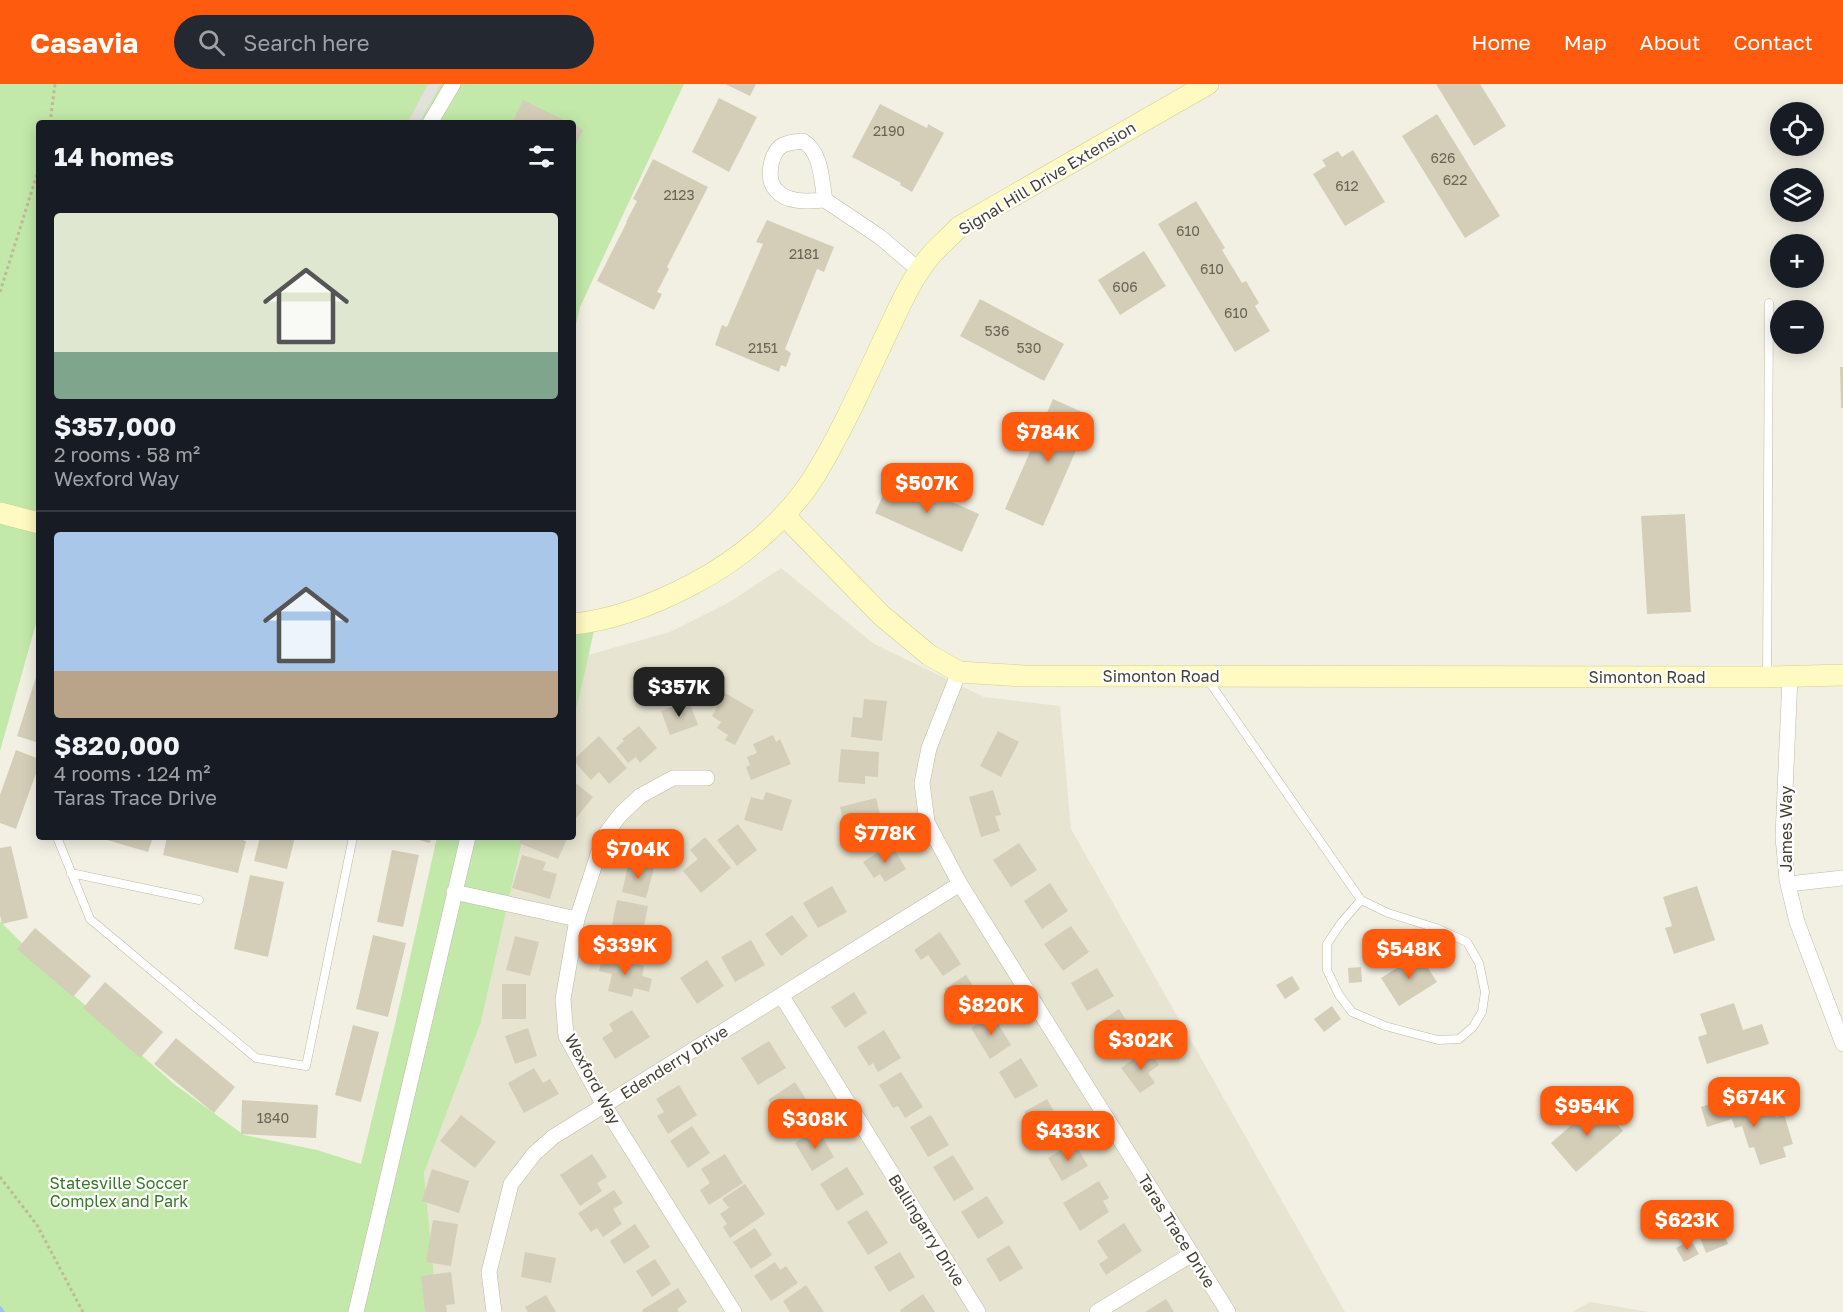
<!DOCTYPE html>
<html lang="en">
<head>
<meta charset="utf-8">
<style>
	body { margin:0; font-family:"Golos Text",sans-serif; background:#242831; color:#f1f3f6; height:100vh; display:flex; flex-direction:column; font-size:22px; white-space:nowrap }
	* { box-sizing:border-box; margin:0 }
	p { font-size:20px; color:#9ea1a6 }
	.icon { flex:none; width:33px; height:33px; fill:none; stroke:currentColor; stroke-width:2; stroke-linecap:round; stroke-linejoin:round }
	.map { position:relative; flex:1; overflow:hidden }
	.side { position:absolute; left:36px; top:36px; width:540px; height:720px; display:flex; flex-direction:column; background:#171b24; border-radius:6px; box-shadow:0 3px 15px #0003 }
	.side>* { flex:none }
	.buttons { position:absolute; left:1770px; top:18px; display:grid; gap:12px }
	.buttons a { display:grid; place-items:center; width:54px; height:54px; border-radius:50%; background:#171b24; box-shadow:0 3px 15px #0003; font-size:30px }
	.price { position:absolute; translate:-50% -51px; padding:0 14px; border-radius:12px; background:#ff5b0e; color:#fff; font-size:20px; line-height:39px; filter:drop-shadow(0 2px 3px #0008) }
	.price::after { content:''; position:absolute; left:50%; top:36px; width:18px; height:14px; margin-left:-9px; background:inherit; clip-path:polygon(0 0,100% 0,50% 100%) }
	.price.on { background:#222; color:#fff }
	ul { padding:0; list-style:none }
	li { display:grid; align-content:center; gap:12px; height:318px; padding:0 18px }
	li+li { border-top:2px solid #363941 }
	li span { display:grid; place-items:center; height:186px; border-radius:6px; color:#555 }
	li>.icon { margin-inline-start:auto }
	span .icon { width:108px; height:108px; fill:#fffc; stroke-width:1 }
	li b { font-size:26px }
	h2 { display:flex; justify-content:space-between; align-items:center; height:72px; padding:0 18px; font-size:26px }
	header { display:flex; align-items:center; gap:36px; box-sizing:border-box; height:84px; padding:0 30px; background:#ff5b0e; color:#fff }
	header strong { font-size:28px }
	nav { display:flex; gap:33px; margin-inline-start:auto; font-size:21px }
	.search { width:420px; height:54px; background:#242831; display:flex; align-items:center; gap:15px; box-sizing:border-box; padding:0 21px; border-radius:33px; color:#9ea1a6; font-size:22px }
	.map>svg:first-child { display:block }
	.residential { fill:#e7e4d1 }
	.green { fill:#c2e9aa }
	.parking { fill:#e3e1dc }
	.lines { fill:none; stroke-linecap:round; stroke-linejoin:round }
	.stream { stroke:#9dc1f2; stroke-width:5 }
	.building { fill:#d4ceb9 }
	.lane-casing { stroke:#bebaa6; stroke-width:9 }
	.street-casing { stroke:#bebaa6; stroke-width:16 }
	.secondary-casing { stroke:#d4ce91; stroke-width:22 }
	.path { stroke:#c0b997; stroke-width:3; stroke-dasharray:3 3; stroke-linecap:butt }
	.lane { stroke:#fff; stroke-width:8 }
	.street { stroke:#fff; stroke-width:15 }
	.secondary { stroke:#fffac1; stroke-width:21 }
	.labels { text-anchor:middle; stroke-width:4.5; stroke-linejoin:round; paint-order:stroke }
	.number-label { font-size:14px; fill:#686454 }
	.street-label { font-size:16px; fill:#444133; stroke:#fff }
	.park-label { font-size:16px; fill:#367825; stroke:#fff }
</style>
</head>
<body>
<header>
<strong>Casavia</strong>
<div class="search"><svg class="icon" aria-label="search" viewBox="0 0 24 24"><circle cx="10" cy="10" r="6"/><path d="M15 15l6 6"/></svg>Search here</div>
<nav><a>Home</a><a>Map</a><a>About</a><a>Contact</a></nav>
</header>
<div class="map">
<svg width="1843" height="1228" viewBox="0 0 1843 1228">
	<rect width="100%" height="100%" fill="#f2f0e3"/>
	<path class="residential" d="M781,484l93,76 110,53 76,9 11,123 274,483h-902l-7,-15 -12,-124 57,-151 42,-185h50v-122l4,-8 11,-52 82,-23 58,-29z
		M1590,1218h1l58,10h-77z"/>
	<path class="green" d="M0,0h684l-104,223 -7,31v-215h-534v490l-39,138z
		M573,538h23l-19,85 -4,8z
		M437,753h86l-42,185 -57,151 12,124 7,15h-443v-391l68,69 106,94 70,51 73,15 44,14 35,-144z"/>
	<path class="parking" d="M428,0h13l-22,39h-9l-1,-3z"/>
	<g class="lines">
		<path class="stream" d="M0,1225l2,3"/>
	</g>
	<path class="building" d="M725,0h31l-6,12z
		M1436,0h44l26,42 -32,20z
		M719,14l38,19 -28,55 -37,-20z
		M523,16l47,23h-58z
		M880,20l47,24 1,-4 16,9 -32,59 -12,-7 1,-2 -49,-26z
		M1437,30l63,102 -35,22 -63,-102z
		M573,40l10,6 -10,20z
		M1353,66l32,52 -40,24 -32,-52 13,-8 -4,-6 16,-9 4,6z
		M653,75l55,28 -41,80 2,2 -12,23 5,2 -8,16 -57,-29 30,-59h-1l11,-21 -4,-2z
		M1196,117l29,47 -3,2 20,33 4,-2 13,22 -4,3 15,25 -35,21 -77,-128z
		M767,136l67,27 -10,25 -7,-3 -32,80 6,4 -5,14 -5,-2 -2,7 -64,-27 7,-20 5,2 36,-83 -7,-2z
		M1144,167l22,35 -46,29 -22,-35z
		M980,215l84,45 -20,37 -84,-45z
		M1840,283h3v41h-2z
		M1053,315l38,17 -48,110 -38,-17z
		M892,391l87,39 -17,38 -87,-39z
		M1685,430l6,98 -44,2 -6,-98z
		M39,584v75l-22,-7z
		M725,609l29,17 -19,35 -10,-5 3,-5 -11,-7 4,-6 -9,-6z
		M864,615l23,2 -5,40 -31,-4 2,-20 9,1z
		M689,617l9,24 -28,10 -9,-24z
		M639,642l18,22 -17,15 -4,-6 -8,6 -12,-15 8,-7 -2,-2z
		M998,647l21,11 -18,35 -21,-11z
		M773,651l3,7 4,-3 11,25 -40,16 -5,-13 4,-2 -3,-8 10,-4 -4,-9z
		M599,652l28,32 -18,16 -10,-12 -8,8 -18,-20z
		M841,665l38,3 -1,25 -13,-1v8l-27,-2z
		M16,666l23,9v6l-23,64 -16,-6v-28z
		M573,697l20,16 -20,25z
		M993,706l8,25 -6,1 5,15 -19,6 -12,-40z
		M766,708l26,8 -10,31 -38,-11 7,-23 12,3z
		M876,714l8,32 -37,9 -7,-32z
		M738,740l19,26 -20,16 -20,-26z
		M97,753h56l-5,15z
		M167,753h64l15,4 -8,32 -75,-18z
		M260,753h35l-8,32 -33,-8z
		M407,753h24l-1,6z
		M522,753h46l-10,22 -39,-16z
		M705,753l26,31 -30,25 -18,-22 15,-12 -8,-9z
		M1019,759l18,27 -26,17 -18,-27z
		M891,760l15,25 -21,13 -5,-8 -6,4 -11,-16z
		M11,762l17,72 -26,6 -2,-9v-67z
		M392,766l27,5 -16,72 -26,-5z
		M522,771l24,7 -3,8 14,4 -7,25 -38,-11z
		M629,777l25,7 -8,30 -24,-6z
		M250,791l34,7 -16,75 -34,-8z
		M1050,799l18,28 -26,18 -18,-28z
		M832,802l15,26 -29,16 -15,-25z
		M1697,802l18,54 -41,14 -9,-26 7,-2 -9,-29z
		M617,816l31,6 -5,25 -31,-6z
		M792,831l16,21 -27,20 -16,-22z
		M1071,842l18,26 -26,19 -19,-27z
		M35,844l56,48 -18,21 -56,-48z
		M940,848l21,32 -18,12 -15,-21 -7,5 -7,-10z
		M373,851l33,8 -18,74 -32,-8z
		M515,852l24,6 -9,34 -24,-6z
		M751,856l14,25 -30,17 -14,-25z
		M1419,870l18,28 -38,24 -18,-28z
		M603,871l41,11 -2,10 10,3 -3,13 -15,-4 -2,9 -24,-6 4,-17 -13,-3z
		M707,876l17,26 -27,18 -17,-26z
		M1361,883l1,15 -13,1 -1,-15z
		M1097,884l17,28 -27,15 -16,-28z
		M966,891l9,14 3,-2 10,15 -25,16 -19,-29z
		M1292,892l8,13 -15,10 -9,-14z
		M105,898l58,50 -23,26 -57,-50z
		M502,900h24v35h-24z
		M854,908l13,21 -22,15 -14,-21z
		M1734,919l9,27 19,-6 7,20 -62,20 -9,-27 9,-3 -7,-20z
		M1332,922l9,13 -17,13 -10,-13z
		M1119,925l18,29 -23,15 -19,-28z
		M632,926l18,27 -35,22 -13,-21 11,-7 -4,-7z
		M992,930l19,31 -21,14 -19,-31z
		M353,941l26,7 -18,70 -26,-7z
		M528,944l9,28 -22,8 -10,-28z
		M884,946l17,28 -23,14 -5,-9 -4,3 -12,-19z
		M176,954l59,49 -21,26 -60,-49z
		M769,957l17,27 -28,17 -17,-27z
		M1147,965l12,16 -11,8 7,10 -15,10 -19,-25z
		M1021,974l17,28 -23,13 -16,-27z
		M534,984l9,15 7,-4 9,15 -35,19 -16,-30z
		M901,988l22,35 -18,11 -7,-12 -5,2 -14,-23z
		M795,998l20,31 -27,17 -20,-30z
		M679,1001l18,30 -29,19 -11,-18 7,-4 -8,-13z
		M1735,1012l6,20 32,-10 3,11 8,-3 9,30 -10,3 3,10 -26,8 -6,-18 -5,1 -7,-22 -7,2 -3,-9 -25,8 -6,-20z
		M1047,1015l16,28 -24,14 -15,-29z
		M242,1016l76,5 -2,33 -75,-4z
		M1598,1018l25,29 -47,41 -25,-29z
		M461,1031l35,27 -21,26 -35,-27z
		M931,1031l18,30 -21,12 -18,-30z
		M692,1042l18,27 -22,15 -18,-27z
		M818,1045l16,28 -22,14 -17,-28z
		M1074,1058l14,24 -26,15 -14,-23z
		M592,1070l15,23 -10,6 5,8 -22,15 -20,-31z
		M725,1070l18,29 -34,22 -9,-15 10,-7 -9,-14z
		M953,1071l21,34 -20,12 -21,-34z
		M847,1083l17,27 -27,17 -17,-27z
		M432,1085l37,12 -10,32 -37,-12z
		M1099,1097l10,17 -6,3 6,11 -29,19 -17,-28z
		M745,1100l20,30 -35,24 -7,-11 4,-3 -7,-10 9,-6 -7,-9z
		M614,1106l9,13 -10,6 9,15 -19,13 -6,-9 -6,4 -13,-19z
		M987,1112l17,27 -26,16 -17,-27z
		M867,1126l21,33 -20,12 -21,-33z
		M433,1136l25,4 -7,42 -25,-4z
		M1124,1139l18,28 -36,24 -7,-11 9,-6 -11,-17z
		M635,1140l15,23 -26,17 -14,-23z
		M1721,1142l7,18 -22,9 -7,-18z
		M755,1144l17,27 -21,14 -18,-27z
		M1691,1156l8,14 -15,8 -8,-14z
		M1009,1161l14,23 -23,14 -14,-23z
		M525,1168l31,6 -5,25 -30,-6z
		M900,1168l15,25 -26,15 -15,-25z
		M655,1175l16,25 -19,13 -16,-26z
		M775,1178l5,8 6,-4 12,17 -27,18 -17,-25z
		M451,1188l4,32 -9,1 1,7h-22l-4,-36z
		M806,1201l18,27h-34l-7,-11z
		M678,1204l9,14 -10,7 2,3h-36l-1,-2z
		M923,1210l12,18h-34l-1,-2z
		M546,1211l10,17h-28l-3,-5z
		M1166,1215l8,13h-29z"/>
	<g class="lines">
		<g class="lane-casing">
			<path id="lane" d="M1767,592l2,-373
				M1208,596l153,220 27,13 48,15 31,14 12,21 6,29 -3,20 -9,15 -14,12 -21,1 -53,-14 -33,-14 -13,-17 -12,-25v-26l14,-21 20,-23
				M57,753l33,82 166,139 50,8 47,-229
				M71,789l128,27"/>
		</g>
		<g class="street-casing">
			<path id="street" d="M430,39l23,-39
				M803,57c19,12 18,38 22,59 -15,1 -37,4 -49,-10 -10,-10 -6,-34 4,-43 6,-5 15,-5 23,-6z
				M825,116l55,37 40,34
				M959,588l-30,76 -7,35 5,39 33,62 268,428
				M1790,593l-7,160 4,43 10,42 46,122
				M707,694h-34l-33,18 -20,19 -16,21 -27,83 -14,80 3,37 39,71 129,205
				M1788,800l55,-6
				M454,808l123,27
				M781,911l197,317
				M356,1228l112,-475
				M494,1228l-5,-40 22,-88 23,-30 19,-17 407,-253
				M1097,1228l95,-58"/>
		</g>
		<g class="secondary-casing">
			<path id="secondary" d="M0,429l39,10
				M784,431l97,100 48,40 30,17 65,4 743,1 76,-2
				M573,540c42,-4 82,-20 120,-40 46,-24 92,-62 121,-107 27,-44 48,-91 70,-138 13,-27 25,-56 43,-79 9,-12 22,-22 32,-33l249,-143"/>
		</g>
		<path class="path" d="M50,39l5,-39
			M0,208l39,-124
			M0,1093l37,48 46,87"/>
		<use href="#lane" class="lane"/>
		<use href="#street" class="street"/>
		<use href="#secondary" class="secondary"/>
	</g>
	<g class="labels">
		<g class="number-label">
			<text x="889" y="52">2190</text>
			<text x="1443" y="79">626</text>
			<text x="1455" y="101">622</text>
			<text x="1347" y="107">612</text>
			<text x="679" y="116">2123</text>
			<text x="1188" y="152">610</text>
			<text x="804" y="175">2181</text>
			<text x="1212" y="190">610</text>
			<text x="1125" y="208">606</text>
			<text x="1236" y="234">610</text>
			<text x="997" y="252">536</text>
			<text x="763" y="269">2151</text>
			<text x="1029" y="269">530</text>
			<text x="273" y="1039">1840</text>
		</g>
		<g class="street-label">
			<text transform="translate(1047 94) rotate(-31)" y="6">Signal Hill Drive Extension</text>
			<text x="1161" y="598">Simonton Road</text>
			<text x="1647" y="599">Simonton Road</text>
			<text transform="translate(1786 745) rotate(-90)" y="6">James Way</text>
			<text transform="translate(674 978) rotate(-32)" y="6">Edenderry Drive</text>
			<text transform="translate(593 995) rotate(62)" y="6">Wexford Way</text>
			<text transform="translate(927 1146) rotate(58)" y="6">Ballingarry Drive</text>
			<text transform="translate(1177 1147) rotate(58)" y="6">Taras Trace Drive</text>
		</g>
		<g class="park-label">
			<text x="119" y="1105">Statesville Soccer<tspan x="119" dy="18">Complex and Park</tspan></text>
		</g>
	</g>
</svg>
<div class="buttons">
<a><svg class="icon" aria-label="locate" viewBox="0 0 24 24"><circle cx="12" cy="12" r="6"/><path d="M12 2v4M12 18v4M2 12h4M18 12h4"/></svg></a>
<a><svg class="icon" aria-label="layers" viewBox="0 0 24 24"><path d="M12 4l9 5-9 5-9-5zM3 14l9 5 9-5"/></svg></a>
<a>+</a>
<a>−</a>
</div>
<b class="price" style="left:1048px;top:379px">$784K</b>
<b class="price" style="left:927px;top:430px">$507K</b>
<b class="price on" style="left:679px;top:634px">$357K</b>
<b class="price" style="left:885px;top:780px">$778K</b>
<b class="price" style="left:638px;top:796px">$704K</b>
<b class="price" style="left:625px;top:892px">$339K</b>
<b class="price" style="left:1409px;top:896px">$548K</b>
<b class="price" style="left:991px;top:952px">$820K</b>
<b class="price" style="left:1141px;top:987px">$302K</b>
<b class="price" style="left:1754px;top:1044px">$674K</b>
<b class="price" style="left:1587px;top:1053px">$954K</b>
<b class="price" style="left:815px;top:1066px">$308K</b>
<b class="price" style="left:1068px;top:1078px">$433K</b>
<b class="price" style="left:1687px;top:1167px">$623K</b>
<section class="side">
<h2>14 homes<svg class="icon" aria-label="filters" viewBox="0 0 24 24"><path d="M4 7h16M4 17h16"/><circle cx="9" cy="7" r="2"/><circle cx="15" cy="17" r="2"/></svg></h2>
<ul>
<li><span style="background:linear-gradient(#dfe7d0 75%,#7fa58c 0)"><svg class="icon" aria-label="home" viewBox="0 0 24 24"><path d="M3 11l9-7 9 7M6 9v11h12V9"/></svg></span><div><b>$357,000</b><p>2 rooms · 58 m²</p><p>Wexford Way</p></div></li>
<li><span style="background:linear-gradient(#a9c7e8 75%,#b9a48a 0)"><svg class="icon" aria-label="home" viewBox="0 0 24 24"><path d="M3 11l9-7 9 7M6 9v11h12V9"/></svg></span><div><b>$820,000</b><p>4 rooms · 124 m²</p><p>Taras Trace Drive</p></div></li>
</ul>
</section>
</div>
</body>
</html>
